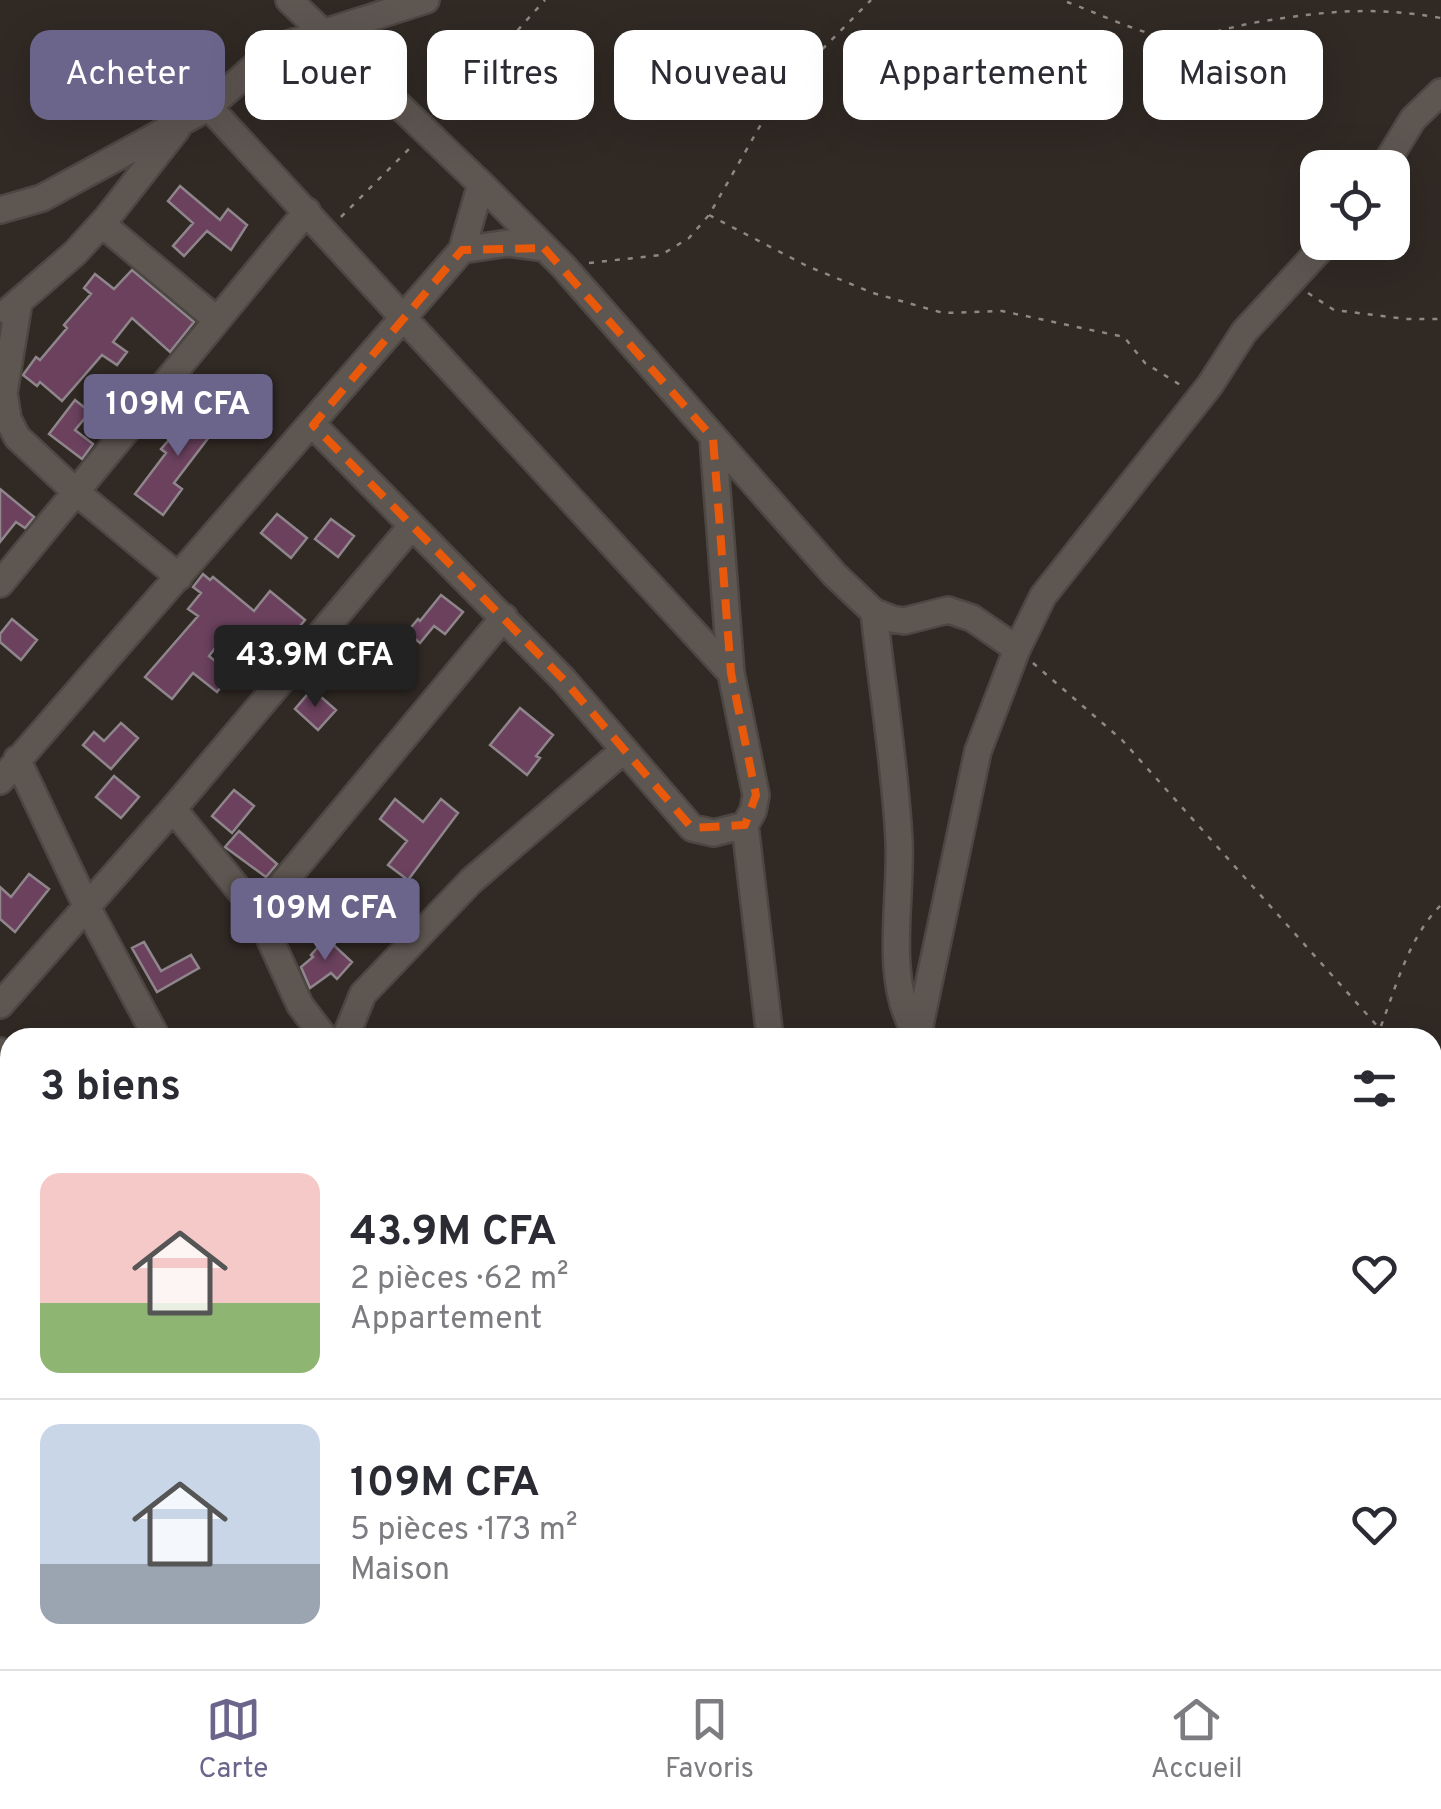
<!DOCTYPE html>
<html lang="fr">
<head>
<meta charset="utf-8">
<style>
	body { margin:0; font-family:Overpass,sans-serif; background:#f7f7f7; color:#2b2b33; height:100vh; display:flex; flex-direction:column; font-size:38px; white-space:nowrap }
	* { box-sizing:border-box; margin:0 }
	p { font-size:32px; color:#7c7c81 }
	.icon { flex:none; width:55px; height:55px; fill:none; stroke:currentColor; stroke-width:2; stroke-linecap:round; stroke-linejoin:round }
	.map { position:relative; flex:1; overflow:hidden }
	.details { position:absolute; left:0px; top:1028px; width:1442px; height:642px; display:flex; flex-direction:column; background:#fff; border-radius:30px 30px 0 0; box-shadow:0 10px 40px #0002 }
	.details>* { flex:none }
	.top-card { position:absolute; left:30px; top:30px; width:1382px; height:90px; display:flex; gap:20px }
	.tools { position:absolute; left:1300px; top:150px; display:grid; gap:20px }
	.tools a { display:grid; place-items:center; width:110px; height:110px; border-radius:20px; background:#fff; box-shadow:0 10px 40px #0002; font-size:50px }
	.price { position:absolute; translate:-50% -85px; padding:0 22px; border-radius:10px; background:#6b658b; color:#fff; font-size:32px; line-height:65px; filter:drop-shadow(0 2px 5px #0008) }
	.price::after { content:''; position:absolute; left:50%; top:60px; width:30px; height:22px; margin-left:-15px; background:inherit; clip-path:polygon(0 0,100% 0,50% 100%) }
	.price.active { background:#222; color:#fff }
	ul { padding:0; list-style:none }
	li { display:flex; align-items:center; gap:30px; height:250px; padding:0 40px }
	li+li { border-top:2px solid #e1e1e2 }
	li span { display:grid; place-items:center; flex:none; width:280px; height:200px; border-radius:20px; color:#555 }
	li>.icon { margin-inline-start:auto }
	span .icon { width:120px; height:120px; fill:#fffc; stroke-width:1 }
	li b { font-size:42px }
	h2 { display:flex; justify-content:space-between; align-items:center; height:120px; padding:0 40px; font-size:42px }
	.tag { padding:0 35px; border-radius:20px; background:#fff; box-shadow:0 10px 40px #0002; font-size:35px; line-height:90px }
	.tag.active { background:#6b658b; color:#fff }
	.menu { display:flex; justify-content:space-around; align-items:center; height:140px; border-top:2px solid #e1e1e2; background:#fff; font-size:28px; color:#7c7c81 }
	.menu a { display:grid; justify-items:center; gap:5px }
	.menu .active { color:#6b658b }
	.map>svg:first-child { display:block }
	.building { fill:#6b415e; stroke:#8f868c; stroke-width:2.5 }
	.lines { fill:none; stroke-linecap:round; stroke-linejoin:round }
	.minor-casing { stroke:#4d4743; stroke-width:30 }
	.path { stroke:#8e8883; stroke-width:2.5; stroke-dasharray:5 8; stroke-linecap:butt }
	.minor { stroke:#5e5651; stroke-width:25 }
	.marked { fill:none; stroke:#e8590c; stroke-width:8; stroke-dasharray:20 12; stroke-linejoin:round }
</style>
</head>
<body>
<div class="map">
<svg width="1441" height="1669" viewBox="0 0 1441 1669">
	<rect width="100%" height="100%" fill="#302924"/>
	<path class="building" d="M180,186l40,34 8,-11 19,16 -16,25 -24,-19 -23,25 -11,-10 20,-23 -25,-22z
		M132,270l62,52 -24,30 -38,-34 -19,24 14,10 -10,13 -15,-10 -40,46 -22,-19 -3,4 -14,-11 13,-18 4,3 27,-32 -3,-3 27,-31 -7,-6 11,-14 19,15z
		M75,400l15,12 -15,18 18,14 -11,15 -33,-25z
		M201,403l21,17 -48,63 8,6 -19,26 -28,-21 31,-41 -5,-4z
		M0,489l34,28 -9,11 -9,-6 -16,20z
		M277,514l30,24 -16,20 -30,-25z
		M331,519l23,17 -16,21 -23,-18z
		M203,574l7,6 3,-3 41,34 16,-20 35,29 -17,20 -12,-10 -17,20 -28,-22 -22,28 22,18 -14,18 -24,-19 -21,26 -27,-22 53,-61 -10,-7 13,-16 -8,-6z
		M441,595l22,17 -18,22 -11,-8 -14,17 -13,-11 11,-13 2,2z
		M12,619l25,21 -16,20 -21,-18v-8z
		M312,689l24,21 -18,20 -23,-21z
		M520,708l33,27 -17,21 4,2 -13,17 -37,-30z
		M121,723l17,15 -27,31 -28,-24 11,-13 10,9z
		M114,776l25,21 -18,21 -25,-21z
		M234,790l20,16 -22,27 -20,-17z
		M395,799l28,23 18,-23 17,14 -50,67 -20,-15 19,-24 -27,-22z
		M239,831l38,33 -11,13 -41,-30z
		M29,874l20,15 -34,43 -15,-13v-32l11,10z
		M326,938l26,24 -15,17 -6,-6 -21,15 -9,-21 12,-10 -2,-2z
		M144,942l17,29 30,-16 8,13 -42,24 -25,-44z"/>
	<g class="lines">
		<g class="minor-casing">
			<path id="minor" d="M289,0l192,184 82,82 271,308 40,38 18,7 12,2 44,-11 24,8 45,31
				M209,107l522,566 25,122 -3,16 -8,14 -31,8 -22,-5 -129,-149 -250,-254
				M1383,168l30,-49 28,-27
				M0,210l42,-12 167,-91 55,-49 24,-14 138,-44
				M102,224l115,96
				M462,250l46,-7 36,5
				M19,302l-15,91 4,26 9,18 59,55 103,85
				M8,311l67,-58 32,-35 70,-89
				M713,438l18,235
				M0,584l307,-373
				M874,612c8,75 21,152 25,228 3,59 -15,135 14,188
				M17,759l69,146 71,133
				M0,781l462,-531 19,-66
				M173,809l85,104 42,92 25,33
				M745,825l25,213
				M258,913l246,-296
				M0,1005l173,-196 238,-282
				M345,1038l18,-44 108,-113 153,-131
				M921,1038l-1,-13 58,-274 39,-102 26,-53 167,-211 34,-53 83,-90
				M0,1051l10,17
				M0,1289l10,-9
				M0,1479l10,-10
				M86,1660l8,9
				M333,1660l8,9
				M474,1660l5,9
				M588,1660l9,9
				M810,1660v9
				M956,1660l2,9
				M47,1669l3,-9
				M193,1669l7,-9
				M416,1669l21,-9
				M668,1669l12,-9"/>
		</g>
		<path class="path" d="M1067,2c26,9 75,33 101,35 32,2 59,-10 90,-15 69,-11 114,-16 183,-4
			M439,117l106,-117
			M709,215l98,51 66,27 70,20 59,-2 122,26 21,26 37,23
			M341,217l69,-69
			M589,263l72,-8 28,-17 20,-23 70,-122 92,-93
			M1308,293l26,17 72,9h35
			M1033,663l89,77 266,298
			M1381,1026c16,-42 28,-89 60,-121
			M1432,1093l9,10
			M1432,1204l9,-2
			M1432,1394l9,2"/>
		<use href="#minor" class="minor"/>
	</g>
	<path class="marked" d="M544,248l169,190 18,235 25,122 -11,30 -53,3 -129,-149 -250,-254 149,-175z"/>
</svg>
<div class="tools">
<a><svg class="icon" aria-label="locate" viewBox="0 0 24 24"><circle cx="12" cy="12" r="6"/><path d="M12 2v4M12 18v4M2 12h4M18 12h4"/></svg></a>
</div>
<b class="price" style="left:178px;top:459px">109M CFA</b>
<b class="price active" style="left:315px;top:710px">43.9M CFA</b>
<b class="price" style="left:325px;top:963px">109M CFA</b>
<div class="top-card">
<a class="tag active">Acheter</a>
<a class="tag">Louer</a>
<a class="tag">Filtres</a>
<a class="tag">Nouveau</a>
<a class="tag">Appartement</a>
<a class="tag">Maison</a>
</div>
<section class="details">
<h2>3 biens<svg class="icon" aria-label="filters" viewBox="0 0 24 24"><path d="M4 7h16M4 17h16"/><circle cx="9" cy="7" r="2"/><circle cx="15" cy="17" r="2"/></svg></h2>
<ul>
<li><span style="background:linear-gradient(#f6c9c9 65%,#8fb573 0)"><svg class="icon" aria-label="home" viewBox="0 0 24 24"><path d="M3 11l9-7 9 7M6 9v11h12V9"/></svg></span><div><b>43.9M CFA</b><p>2 pièces · 62 m²</p><p>Appartement</p></div><svg class="icon" aria-label="heart" viewBox="0 0 24 24"><path d="M12 20l-8-8c-3-5 5-10 8-4 3-6 11-1 8 4z"/></svg></li>
<li><span style="background:linear-gradient(#c9d6e8 70%,#9aa5b1 0)"><svg class="icon" aria-label="home" viewBox="0 0 24 24"><path d="M3 11l9-7 9 7M6 9v11h12V9"/></svg></span><div><b>109M CFA</b><p>5 pièces · 173 m²</p><p>Maison</p></div><svg class="icon" aria-label="heart" viewBox="0 0 24 24"><path d="M12 20l-8-8c-3-5 5-10 8-4 3-6 11-1 8 4z"/></svg></li>
</ul>
</section>
</div>
<nav class="menu">
<a class="active"><svg class="icon" aria-label="map" viewBox="0 0 24 24"><path d="M3 6l6-2 6 2 6-2v14l-6 2-6-2-6 2zM9 4v14M15 6v14"/></svg>Carte</a>
<a><svg class="icon" aria-label="saved" viewBox="0 0 24 24"><path d="M7 4h10v16l-5-4-5 4z"/></svg>Favoris</a>
<a><svg class="icon" aria-label="home" viewBox="0 0 24 24"><path d="M3 11l9-7 9 7M6 9v11h12V9"/></svg>Accueil</a>
</nav>
</body>
</html>
